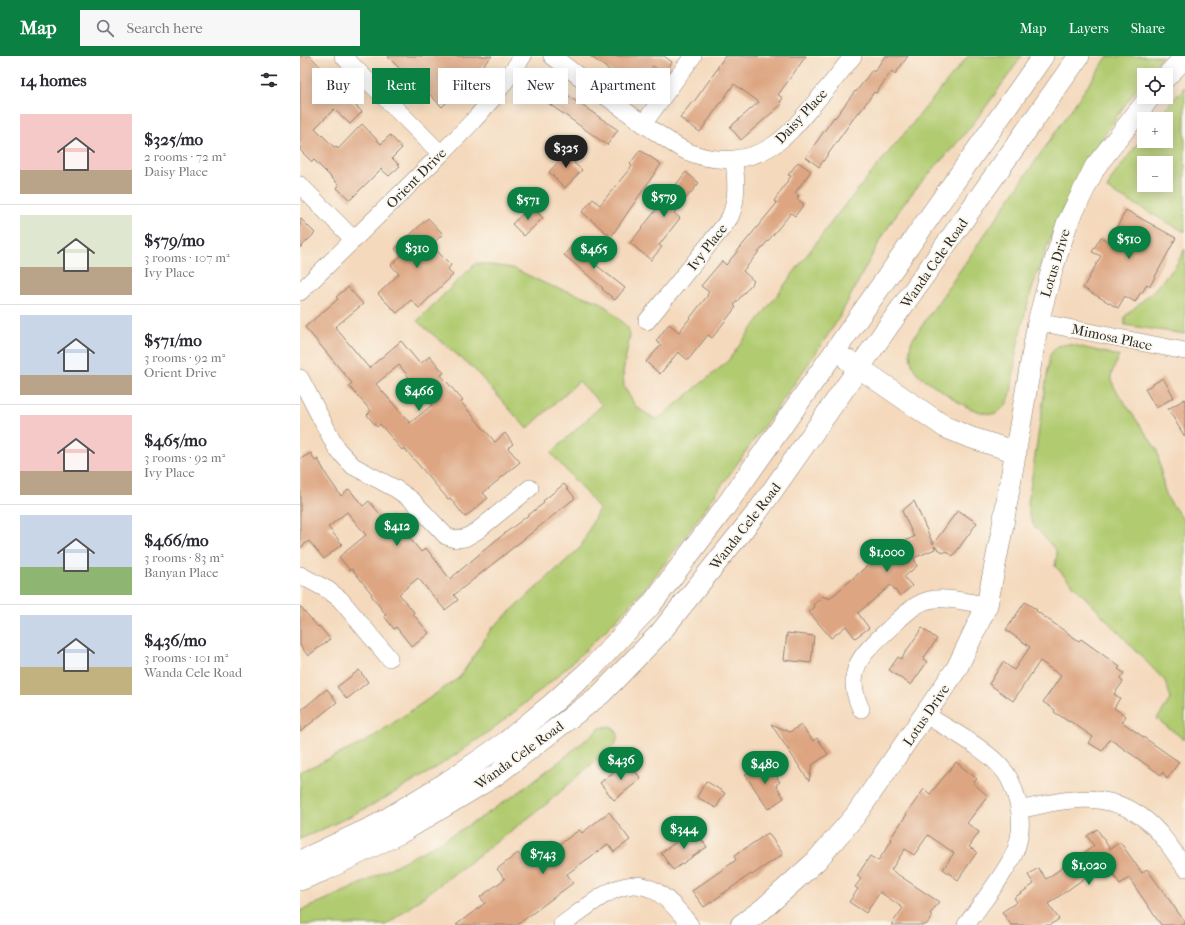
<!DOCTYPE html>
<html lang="en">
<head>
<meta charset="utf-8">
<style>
	body { margin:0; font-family:"IM FELL French Canon",serif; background:#f7f7f7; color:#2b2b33; height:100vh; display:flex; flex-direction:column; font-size:15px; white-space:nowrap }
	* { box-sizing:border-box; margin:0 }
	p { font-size:13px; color:#7c7c81 }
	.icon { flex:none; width:22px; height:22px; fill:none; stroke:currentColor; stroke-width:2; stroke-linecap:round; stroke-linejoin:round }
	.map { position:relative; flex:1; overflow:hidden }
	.details { display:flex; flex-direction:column; background:#fff; width:300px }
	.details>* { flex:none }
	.hud { position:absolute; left:12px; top:12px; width:380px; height:36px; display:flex; gap:8px }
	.fabs { position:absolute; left:837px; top:12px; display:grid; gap:8px }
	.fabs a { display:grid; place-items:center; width:36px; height:36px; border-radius:0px; background:#fff; box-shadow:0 2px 10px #0003; font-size:20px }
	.price { position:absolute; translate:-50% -34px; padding:0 9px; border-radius:14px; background:#0b8043; color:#fff; font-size:13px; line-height:26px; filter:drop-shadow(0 1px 2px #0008) }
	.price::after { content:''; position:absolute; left:50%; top:24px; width:12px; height:9px; margin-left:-6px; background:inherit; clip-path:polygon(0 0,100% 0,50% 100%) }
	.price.on { background:#222; color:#fff }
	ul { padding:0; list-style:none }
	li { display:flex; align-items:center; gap:12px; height:100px; padding:0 20px }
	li+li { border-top:1px solid #e1e1e2 }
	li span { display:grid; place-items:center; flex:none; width:112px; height:80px; border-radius:0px; color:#555 }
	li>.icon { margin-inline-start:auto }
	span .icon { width:48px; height:48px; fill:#fffc; stroke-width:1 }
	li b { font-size:17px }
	h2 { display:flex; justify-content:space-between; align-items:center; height:48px; padding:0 20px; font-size:17px }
	.pill { padding:0 14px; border-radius:0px; background:#fff; box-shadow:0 2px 10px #0003; font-size:14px; line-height:36px }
	.pill.on { background:#0b8043; color:#fff }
	header { display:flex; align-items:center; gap:24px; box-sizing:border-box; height:56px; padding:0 20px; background:#0b8043; color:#fff }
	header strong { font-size:19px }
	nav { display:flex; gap:22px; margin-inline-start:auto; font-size:14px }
	.search { width:280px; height:36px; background:#f7f7f7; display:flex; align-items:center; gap:10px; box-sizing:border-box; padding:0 14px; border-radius:0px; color:#7c7c81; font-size:15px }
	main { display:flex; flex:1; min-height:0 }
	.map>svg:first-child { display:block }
	.green { fill:#b1cb70; stroke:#6e7b4e; fill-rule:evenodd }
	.building { fill:#dda581; fill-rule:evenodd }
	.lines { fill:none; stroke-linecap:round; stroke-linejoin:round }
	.minor-casing { stroke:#908274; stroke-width:18 }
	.tertiary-casing { stroke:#908274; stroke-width:22 }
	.minor { stroke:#fff; stroke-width:17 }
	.tertiary { stroke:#fff; stroke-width:21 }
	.labels { text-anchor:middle; stroke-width:3.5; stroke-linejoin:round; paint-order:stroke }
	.street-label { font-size:14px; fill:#2b2b2b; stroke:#fbf7ec }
</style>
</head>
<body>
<header>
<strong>Map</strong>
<div class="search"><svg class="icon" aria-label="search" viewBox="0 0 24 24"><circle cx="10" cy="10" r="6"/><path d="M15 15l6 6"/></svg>Search here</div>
<nav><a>Map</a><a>Layers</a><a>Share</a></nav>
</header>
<main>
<section class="details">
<h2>14 homes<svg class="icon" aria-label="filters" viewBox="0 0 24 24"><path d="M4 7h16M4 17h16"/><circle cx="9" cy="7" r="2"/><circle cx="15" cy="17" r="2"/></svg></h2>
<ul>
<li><span style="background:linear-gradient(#f6c9c9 70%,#b9a48a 0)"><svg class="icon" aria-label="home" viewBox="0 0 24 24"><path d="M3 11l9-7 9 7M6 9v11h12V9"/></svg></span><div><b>$325/mo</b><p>2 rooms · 72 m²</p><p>Daisy Place</p></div></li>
<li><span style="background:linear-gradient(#dfe7d0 65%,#b9a48a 0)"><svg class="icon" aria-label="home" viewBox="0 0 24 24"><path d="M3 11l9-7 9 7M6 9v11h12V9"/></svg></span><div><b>$579/mo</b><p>3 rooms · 107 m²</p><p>Ivy Place</p></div></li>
<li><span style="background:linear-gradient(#c9d6e8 75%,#b9a48a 0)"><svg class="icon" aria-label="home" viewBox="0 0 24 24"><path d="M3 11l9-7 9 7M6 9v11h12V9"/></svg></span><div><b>$571/mo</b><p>3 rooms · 92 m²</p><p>Orient Drive</p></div></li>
<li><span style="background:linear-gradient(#f6c9c9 70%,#b9a48a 0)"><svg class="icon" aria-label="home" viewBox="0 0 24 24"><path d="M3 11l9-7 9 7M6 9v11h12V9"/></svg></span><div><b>$465/mo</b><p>3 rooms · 92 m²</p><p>Ivy Place</p></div></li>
<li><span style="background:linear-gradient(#c9d6e8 65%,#8fb573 0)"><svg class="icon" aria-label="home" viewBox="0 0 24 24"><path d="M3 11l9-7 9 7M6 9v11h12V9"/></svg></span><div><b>$466/mo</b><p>3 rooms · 83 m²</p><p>Banyan Place</p></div></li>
<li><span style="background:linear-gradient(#c9d6e8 65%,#c2b280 0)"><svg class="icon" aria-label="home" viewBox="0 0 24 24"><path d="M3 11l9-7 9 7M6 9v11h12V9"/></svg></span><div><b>$436/mo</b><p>3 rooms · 101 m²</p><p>Wanda Cele Road</p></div></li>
</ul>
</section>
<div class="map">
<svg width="885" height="869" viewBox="0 0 885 869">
	<rect width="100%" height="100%" fill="#fbf7ec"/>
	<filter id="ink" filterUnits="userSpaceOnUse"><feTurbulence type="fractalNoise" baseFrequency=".025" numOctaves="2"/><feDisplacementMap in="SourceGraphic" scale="8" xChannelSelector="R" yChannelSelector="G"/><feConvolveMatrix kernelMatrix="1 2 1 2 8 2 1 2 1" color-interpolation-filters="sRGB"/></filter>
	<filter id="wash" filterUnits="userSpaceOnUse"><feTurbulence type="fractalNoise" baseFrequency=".012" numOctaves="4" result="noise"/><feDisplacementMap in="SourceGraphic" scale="16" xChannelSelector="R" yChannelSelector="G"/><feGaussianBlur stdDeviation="0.9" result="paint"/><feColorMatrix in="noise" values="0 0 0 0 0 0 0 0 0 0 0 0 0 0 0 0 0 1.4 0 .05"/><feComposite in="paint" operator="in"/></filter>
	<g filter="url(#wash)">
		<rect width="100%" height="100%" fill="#f4d9bc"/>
		<path class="green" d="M668,0h54c-18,25 -35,51 -55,75 -20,25 -44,47 -64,74 -21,29 -37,62 -54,94 -6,11 -12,23 -19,33 -29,44 -61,86 -91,129 -31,43 -60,87 -94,127 -94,107 -213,196 -345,251v-67l67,-31 93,-64 31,-48 90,-82 18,-39 -48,-55 51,-48 -23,-24 -52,48 -53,-60 -57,-48 59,-58 37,5 35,17 52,17 11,9 17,17 2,7 -7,37 1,15 12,20 21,13 70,-58 109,-146z
			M808,0h55l-16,19h-3v4c-47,62 -81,121 -107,195 -9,26 -16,53 -21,79 -2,12 -3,38 -8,48 -2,5 -8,9 -12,13 -25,0 -44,-16 -64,-30 -4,-3 -12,-7 -15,-11 -7,-9 -9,-23 -5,-33z
			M885,30v146l-78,-43 5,-11 32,-43v6h22v-22h-9zM844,107h22v22h-22z
			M885,193v85l-60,-9v-9l24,-21 26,-28z
			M769,288l50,12 -8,19 3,12 43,63 7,38 4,11 17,23v218l-28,-21 14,-21 -6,-17 -110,-115 2,-12 -2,-5 -21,-23 -5,-11 -1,-12 22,-148 7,-9z
			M310,670l5,4 3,4 -2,9 -72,63 -158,119h-86v-14l52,-23 83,-43 44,-26 41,-28 41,-31 39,-32z"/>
		<g id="blocks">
			<path class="building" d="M0,0h10l31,32 -1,2 22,22 -12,12 -16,-15 -19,19 20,20 2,-1 1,2 24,-25 19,20 9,-9 12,13 -10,10 8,8 -11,10 -8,-7 -31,31 -13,-12 2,-3 -25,-25 -2,2 -12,-12z
				M87,0h105l-50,51 -37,-38 -3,2z
				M290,0h74l8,6 -8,12 -11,-8 -18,25 -21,-15 1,-2z
				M425,0h81l-28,39 5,3 -3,4 2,2 -41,36 -11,-13 29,-25 -25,-18 -34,48 -20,-14 12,-16 1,1 25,-35h-1z
				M585,0h23l-13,18 -3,-3 -16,22 -2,-1 -15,21 -1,-1 -39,55 -13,-10 28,-40 1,1 20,-27 1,1 16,-22 2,2z
				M251,28l67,46 -11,15 -66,-47z
				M270,93l10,8 -6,6 8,7 -17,18 -16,-16z
				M340,94l21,14 -50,73 -29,-25 11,-13 7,6 32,-39 -2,-2z
				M498,106l13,9 -16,22 4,3 -2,3 7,5 -9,12 -4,-3 -48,58 11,10 -20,24 2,2 -24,31 -4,-3 -20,25 -10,-8 -18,22 -14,-12 15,-17 -5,-4 13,-17 10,8 29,-37h-1l2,-3 -8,-6 21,-25 4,4 51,-62 -3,-2 17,-25 -3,-1z
				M386,116l13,11 -25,30 6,5 -21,27 3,2 -11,13 -21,-17z
				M231,150l12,12 -19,18 -12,-12z
				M826,154l50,28 -26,48 -3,-2 -5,9 -1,-1 -6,10 -10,-6 -7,12 -35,-20 18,-32 -9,-4 9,-15 8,5z
				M0,162l15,15 -15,15z
				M128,162l15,16 -12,11 20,20 -3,4 5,6 -34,33 -8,-8 -14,13 -19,-19 21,-20 -8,-9 10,-9 -6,-7z
				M275,186l24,20 -3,3 29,23 -10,12 -13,-11 1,-1 -39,-33z
				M48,231l15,17 -28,23 34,41 32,-27 19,23 10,-8 14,17 -3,2 22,26 -2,1 34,40 10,-9 8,11 -5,4 12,14 -37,31 5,5 -23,19 -15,-19 -2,1 -44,-51 -2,2 -22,-26 -3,3 -10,-12 4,-4 -22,-25 3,-3 -47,-56 33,-28 -2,-2zM99,309l33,40 -22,18 -34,-39z
				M863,322l11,19 -18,11 -11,-19z
				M885,343v38l-17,-28z
				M11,397l4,8 3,-2 9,17 14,20 8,-7 14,17 6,-5 16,19 6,-5 30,37 5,-4 24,31 45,-38 49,-38 -1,-2 21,-17 11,14 -121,97 4,5 -13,10 -27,-32 -19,16 15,18 -1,2 16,19 -17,14 -16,-20 -2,2 -10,-13 2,-1 -15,-20 1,-1 -20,-25 -2,1 -11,-13 27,-22 -19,-23 -19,15 14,17 -18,15 -15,-18 -9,7v-89z
				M614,445l19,43 25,-34 19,13 -24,33 -7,-5 -2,2 -10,-7 1,3 -21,9 3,8 -13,11 8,9 -12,10 -9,-11 -33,28 11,15 -14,10 -9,-12 -15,12 -22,-26 6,-5 -2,-2 10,-9 2,2 2,-2 2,3 45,-39 -5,-6 11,-10 4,5 30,-12 -12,-26z
				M725,546l12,8 -1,1 43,30 2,-2 39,28 -2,2 6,4 -4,6 3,3 -9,12 6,4 -6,10 12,8 -4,6 57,40 -12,17 -4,-7 -2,3 -51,-36 -8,12 -13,-8 4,-6 -23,-16 -1,1 -7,-5 -8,-5 1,-2 -12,-8 18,-26 -21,-15 -27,40 -24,-17 14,-22 11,8 16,-23 -24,-17z
				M0,550l18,21 1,-1 11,13 -22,17 -8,-11z
				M622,572l15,11 -14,20 4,3 -16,23 -22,-15 9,-13 3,2z
				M487,577l27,3 -3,27 -27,-3z
				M59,614l9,12 -21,17 -10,-12z
				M27,633l10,13 -37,30v-21z
				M471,668l19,8 11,-7 12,16 4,-3 11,16 -16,11 -3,16z
				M327,705l14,18 -27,21 -14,-17z
				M463,706l6,10 3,-2 8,12 -4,3 8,13 -16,11 -23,-35z
				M656,706l21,17 -4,4 15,13 -21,27 12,9 -10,15 8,5 -19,28 -15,-11 11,-16 -26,-18 -14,20 -9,-6 -14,21 48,32 -9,12 3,2 -7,9h-35l12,-17 -23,-16 -14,21 -17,-11 9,-13 -3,-2 6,-8 -4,-3 13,-20 8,5 14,-21 -2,-1 17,-25h-1l18,-25 6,5z
				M406,725l19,12 -9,15 -19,-11z
				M309,756l21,28 -16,12 -6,-8 -41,30 6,9 -56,42h-61l29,-22 -5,-6 25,-18 -8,-10 21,-16 7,9 28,-20 3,5 23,-17 3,3z
				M394,773l13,18 -34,23 -12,-17z
				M797,773l13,20 10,-7 22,31 5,-4 38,53v3h-24l-32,-47 -9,6 -14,-21 -58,41 11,15 -9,6h-39l-9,-13 15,-10 -3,-4 20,-14 -6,-9 10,-7 8,11 48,-33 -7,-10z
				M468,777l15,21 -31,21 -1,-1 -47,33 -12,-16 44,-31 -2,-4z"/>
		</g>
	</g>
	<g filter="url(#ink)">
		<use href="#blocks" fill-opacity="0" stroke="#908274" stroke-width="1"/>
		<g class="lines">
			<g class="minor-casing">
				<path id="minor" d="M43,0l98,98
					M252,0c35,26 69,53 105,77 11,7 22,16 34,20 27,10 56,9 81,-7 16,-9 29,-27 41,-41 14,-16 27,-32 40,-49
					M343,68l50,-68
					M0,129l54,55
					M0,236l141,-138 32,-33 21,-24 29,-41
					M347,265l72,-89c4,-5 8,-10 11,-15 8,-18 6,-38 4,-57
					M738,266l147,29
					M0,322l37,71 16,17 43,23 16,11 34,36 9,3 10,-1 12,-7 53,-43
					M0,519l28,15 12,9 49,59
					M561,653c-19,-40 3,-57 31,-83 10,-9 23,-23 37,-26 19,-4 40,3 58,5
					M626,659c24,15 63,35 79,57 7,9 10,20 13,31 4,16 3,35 -4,51 -11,23 -33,50 -48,71
					M720,754c43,-11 88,-21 126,10 16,13 27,31 39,48
					M262,869c54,-40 79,-65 128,0"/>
			</g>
			<g class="tertiary-casing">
				<path id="tertiary" d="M866,21l19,-20
					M548,304l97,67 24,10 47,15
					M0,805l77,-36 72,-44 57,-39 46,-38 40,-36 58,-62 75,-99 318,-451
					M0,824l25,-10 77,-38 94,-57 105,-81 59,-61 98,-122 321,-455
					M441,869l22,-16 53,-48 39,-45 102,-148 30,-63 15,-75 36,-208 13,-49 16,-49 28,-57 55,-70"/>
			</g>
			<use href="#minor" class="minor"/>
			<use href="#tertiary" class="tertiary"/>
		</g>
	</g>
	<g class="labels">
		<g class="street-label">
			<text transform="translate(501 60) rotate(-47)" y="5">Daisy Place</text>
			<text transform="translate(116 122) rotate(-45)" y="5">Orient Drive</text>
			<text transform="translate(407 191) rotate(-52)" y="5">Ivy Place</text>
			<text transform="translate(634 207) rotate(-55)" y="5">Wanda Cele Road</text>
			<text transform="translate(755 207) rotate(-73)" y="5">Lotus Drive</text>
			<text transform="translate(812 281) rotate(12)" y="5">Mimosa Place</text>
			<text transform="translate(445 470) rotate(-52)" y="5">Wanda Cele Road</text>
			<text transform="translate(626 659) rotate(-56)" y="5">Lotus Drive</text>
			<text transform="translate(219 699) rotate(-36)" y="5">Wanda Cele Road</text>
		</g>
	</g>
</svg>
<div class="fabs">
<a><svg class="icon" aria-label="locate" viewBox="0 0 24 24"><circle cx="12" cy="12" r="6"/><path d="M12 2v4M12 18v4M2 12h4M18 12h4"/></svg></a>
<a>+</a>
<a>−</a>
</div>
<b class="price on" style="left:266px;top:113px">$325</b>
<b class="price" style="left:364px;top:162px">$579</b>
<b class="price" style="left:228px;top:165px">$571</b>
<b class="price" style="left:829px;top:204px">$510</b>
<b class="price" style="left:117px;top:213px">$310</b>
<b class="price" style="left:294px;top:214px">$465</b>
<b class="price" style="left:119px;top:356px">$466</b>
<b class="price" style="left:97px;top:491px">$412</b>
<b class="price" style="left:587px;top:517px">$1,000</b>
<b class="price" style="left:321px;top:725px">$436</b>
<b class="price" style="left:465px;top:729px">$480</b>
<b class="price" style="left:384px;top:794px">$344</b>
<b class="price" style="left:243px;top:819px">$743</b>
<b class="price" style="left:789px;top:830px">$1,020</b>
<div class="hud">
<a class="pill">Buy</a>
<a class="pill on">Rent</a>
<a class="pill">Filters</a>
<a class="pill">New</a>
<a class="pill">Apartment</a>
</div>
</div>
</main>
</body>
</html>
